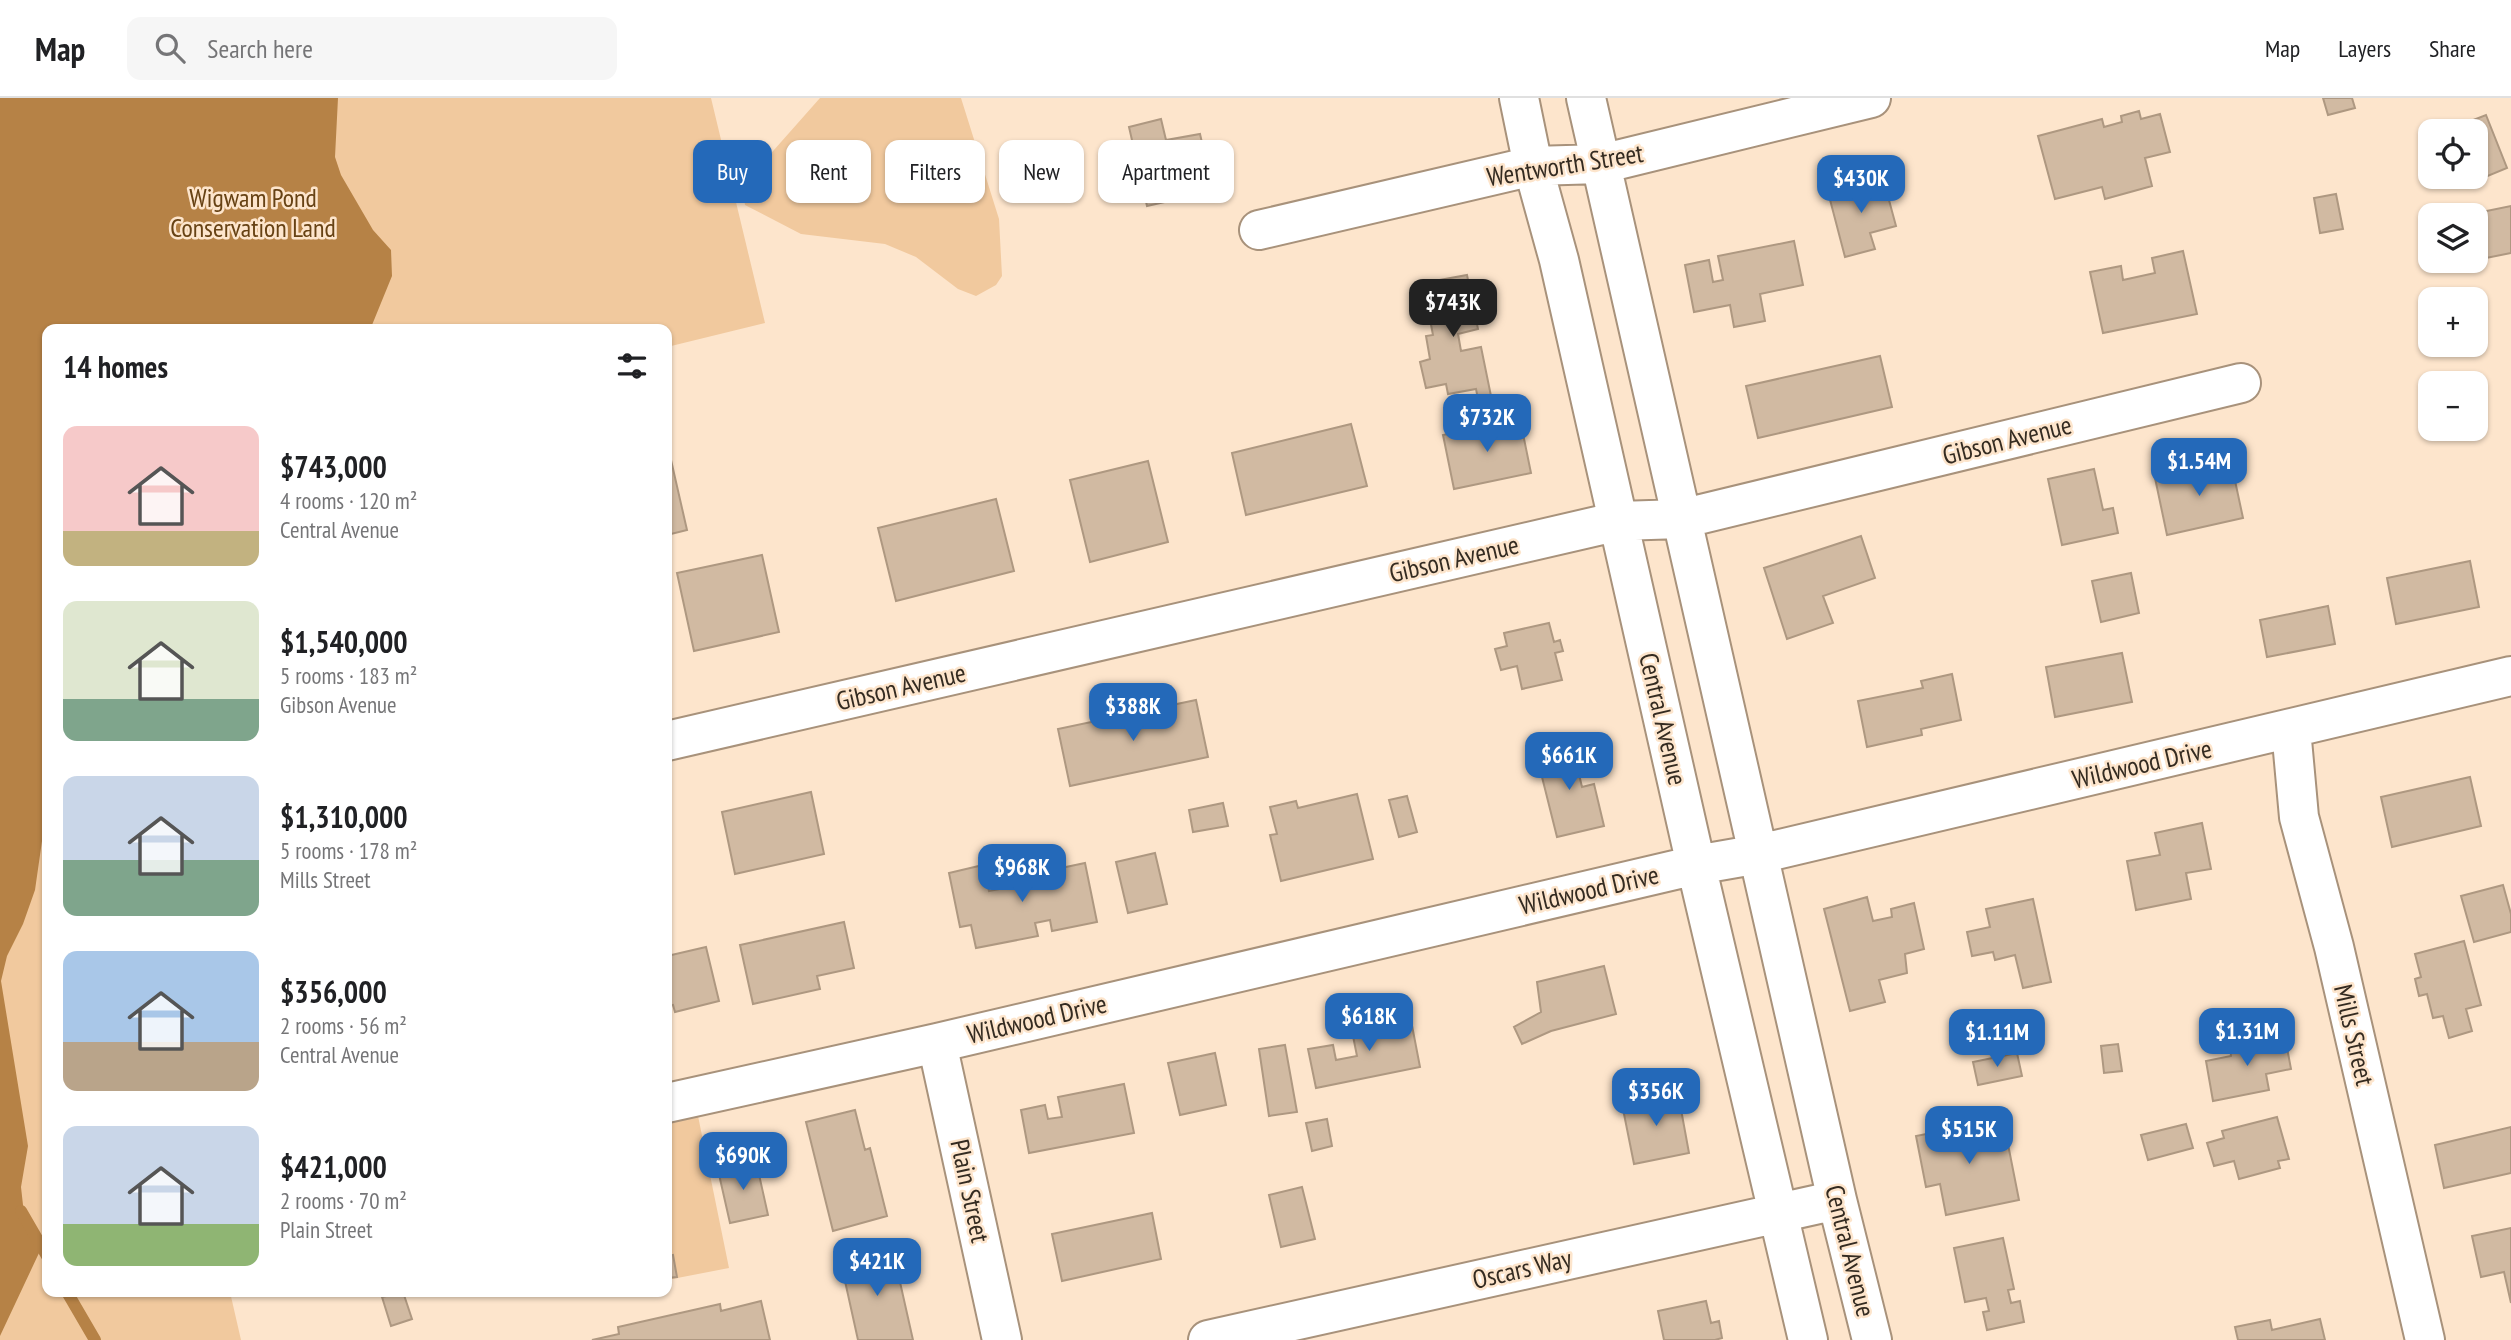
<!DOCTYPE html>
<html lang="en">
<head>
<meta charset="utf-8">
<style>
	body { margin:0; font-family:"PT Sans Narrow",sans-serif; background:#f6f6f6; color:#202124; height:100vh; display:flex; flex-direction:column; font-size:26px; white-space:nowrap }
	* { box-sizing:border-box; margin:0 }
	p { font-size:23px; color:#757577 }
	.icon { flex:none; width:38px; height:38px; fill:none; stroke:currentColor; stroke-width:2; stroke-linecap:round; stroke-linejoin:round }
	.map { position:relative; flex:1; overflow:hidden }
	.side { position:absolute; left:42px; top:226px; width:630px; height:973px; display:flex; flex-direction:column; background:#fff; border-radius:14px; box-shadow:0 2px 5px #0004 }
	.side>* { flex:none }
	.top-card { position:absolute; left:693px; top:42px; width:665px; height:63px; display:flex; gap:14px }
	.tools { position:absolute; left:2418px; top:21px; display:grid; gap:14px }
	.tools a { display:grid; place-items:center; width:70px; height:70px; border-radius:14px; background:#fff; box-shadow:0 2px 5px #0004; font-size:35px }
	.price { position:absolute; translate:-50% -60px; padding:0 16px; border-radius:14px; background:#2469b9; color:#fff; font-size:23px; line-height:46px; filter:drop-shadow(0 2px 4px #0008) }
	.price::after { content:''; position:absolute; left:50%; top:42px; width:21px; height:16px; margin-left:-10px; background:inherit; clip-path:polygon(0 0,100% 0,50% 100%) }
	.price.selected { background:#222; color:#fff }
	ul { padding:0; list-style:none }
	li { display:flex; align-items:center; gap:21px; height:175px; padding:0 21px }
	li span { display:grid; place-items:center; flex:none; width:196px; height:140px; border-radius:14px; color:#555 }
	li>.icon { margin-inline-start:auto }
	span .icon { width:84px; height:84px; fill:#fffc; stroke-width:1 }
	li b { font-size:30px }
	h2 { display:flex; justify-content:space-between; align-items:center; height:84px; padding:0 21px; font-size:30px }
	.pill { padding:0 24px; border-radius:14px; background:#fff; box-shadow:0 2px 5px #0004; font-size:24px; line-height:63px }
	.pill.selected { background:#2469b9; color:#fff }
	header { display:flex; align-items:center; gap:42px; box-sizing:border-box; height:98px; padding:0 35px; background:#fff; border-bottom:2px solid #e0e0e0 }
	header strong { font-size:33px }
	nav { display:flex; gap:38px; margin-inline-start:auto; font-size:24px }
	.search { width:490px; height:63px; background:#f6f6f6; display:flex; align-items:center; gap:18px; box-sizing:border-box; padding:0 24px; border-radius:14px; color:#757577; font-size:26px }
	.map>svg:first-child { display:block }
	.green { fill:#f1c99e }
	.water { fill:#b68246 }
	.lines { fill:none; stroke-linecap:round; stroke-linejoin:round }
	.stream { stroke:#b68246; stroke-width:12 }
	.building { fill:#d1baa2; stroke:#ae9881; stroke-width:2 }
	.street-casing { stroke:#a8927b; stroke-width:42 }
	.street { stroke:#fff; stroke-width:38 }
	.labels { text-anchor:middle; stroke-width:5; stroke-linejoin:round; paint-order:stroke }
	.street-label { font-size:26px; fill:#342b21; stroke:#fde5cc }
	.park-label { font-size:26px; fill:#674214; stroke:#fde5cc }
</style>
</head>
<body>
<header>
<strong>Map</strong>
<div class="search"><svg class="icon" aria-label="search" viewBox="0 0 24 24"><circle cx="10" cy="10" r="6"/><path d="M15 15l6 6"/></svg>Search here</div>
<nav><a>Map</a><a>Layers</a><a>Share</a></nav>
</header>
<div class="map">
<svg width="2511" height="1242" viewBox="0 0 2511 1242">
	<rect width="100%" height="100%" fill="#fde5cc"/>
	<path class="green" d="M0,0h711l54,225 -98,24v-18h-620v963h183l11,48h-241z
		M820,0h141l38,121 3,57 -6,9 -20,11 -18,-7 -42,-32 -31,-13 -84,-10 -56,-29 -3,-19z
		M698,1018l31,152 -62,12v-157z"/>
	<path class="water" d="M0,0h338l-3,59 6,18 32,55 18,20 1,26 -20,49 -8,4h-317v477l-12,84 -12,34 -16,32 -6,25 27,165 -7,41 2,18 16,48 -39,83z"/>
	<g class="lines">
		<path class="stream" d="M21,1113l26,45
			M67,1194l28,48"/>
	</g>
	<path class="building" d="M2323,0h29l3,10 -27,7z
		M2139,13l2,8 19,-5 10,38 -25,6 7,28 -47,13 -3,-12 -47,12 -17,-63 64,-17 2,8 18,-5 -1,-6z
		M2486,17l21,53 -41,17 -3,-8h13v-46h-31z
		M1161,21l5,21 34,-6 13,57 -66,15 -18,-79z
		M1883,80l13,48 -26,7 5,16 -30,8 -17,-65z
		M2336,96l7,35 -23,4 -6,-35z
		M2511,108v47l-35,7v-45h-9z
		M1794,143l9,44 -43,9 5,27 -31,6 -4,-22 -36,7 -9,-47 24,-5 4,22 10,-2 -5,-24z
		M2183,153l14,63 -94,19 -13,-61 31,-6 2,14 32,-7 -3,-15z
		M1467,177l11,54 -20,5 3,17 20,-4 10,49 -13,3 -2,-10 -28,5 -2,-10 -20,4 -6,-26 10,-3 -4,-23 7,-1 -10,-52z
		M1880,258l12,51 -134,31 -12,-52z
		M1520,321l11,54 -77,16 -11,-54z
		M1351,326l16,62 -121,29 -14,-62z
		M671,362l16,70 -20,5v-74z
		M1148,363l20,81 -78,20 -20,-82z
		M2231,364l12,56 -76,17 -12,-57z
		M2094,371l9,41 10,-2 5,25 -56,12 -14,-66z
		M996,401l18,72 -118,30 -18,-73z
		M1861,438l14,42 -52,18 10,27 -46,16 -23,-71z
		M762,457l17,77 -85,19 -17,-78z
		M2470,463l9,46 -83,17 -9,-46z
		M2131,475l8,40 -38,9 -9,-41z
		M2328,508l7,38 -68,13 -7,-37z
		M1549,525l5,19 6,-2 3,11 -8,2 7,27 -40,9 -5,-23 -16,4 -6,-21 12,-3 -3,-13z
		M2122,555l10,49 -77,15 -9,-50z
		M1952,576l9,46 -40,9 1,6 -55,12 -9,-46 65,-13 -2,-7z
		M1196,602l12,57 -138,29 -12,-57z
		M1578,645l5,22 -6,1 5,21 12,-3 10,42 -47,11 -21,-84z
		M2470,679l11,49 -89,21 -11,-50z
		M811,694l13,62 -89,20 -13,-62z
		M1357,696l16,65 -92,22 -11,-46 7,-1 -7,-27 26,-6 2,7z
		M1407,698l10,36 -18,5 -10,-37z
		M1223,705l5,23 -35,6 -4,-22z
		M2202,725l9,46 -25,4 5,26 -55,11 -9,-49 33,-6 -5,-22z
		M1155,755l12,51 -39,9 -12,-51z
		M1085,765l12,59 -45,9 -2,-11 -15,3 3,13 -62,12 -5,-23 -11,2 -11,-54 34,-8 6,26 41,-8 -2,-8z
		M2503,787l8,29v18l-37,10 -13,-46z
		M1867,799l6,24 19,-4 -1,-8 23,-6 10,46 -19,5 2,19 -28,7 6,22 -35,9 -26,-102z
		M2033,801l18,83 -28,6 -8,-33 -20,5 -2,-8 -21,4 -5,-24 23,-5 -4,-18z
		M844,824l10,46 -37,8 3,13 -67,15 -13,-59z
		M2464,843l17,64 -15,4 6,22 -23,7 -6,-22 -10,2 -6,-24 -8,2 -4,-17 6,-2 -6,-23z
		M706,849l13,54 -44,11 -2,-7 -6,1v-50z
		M1604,868l12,48 -65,17 -29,13 -8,-17 27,-15 -4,-30z
		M1410,917l10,52 -104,21 -8,-39 25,-4 3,15 21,-4 -6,-30z
		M2285,939l6,32 -25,5 3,16 -56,11 -7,-40 25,-5 -1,-10z
		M2118,946l4,27 -18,2 -3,-27z
		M1285,947l12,67 -28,4 -10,-67z
		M1215,955l11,52 -46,10 -12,-52z
		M2017,955l5,23 -44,9 -5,-23z
		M1124,986l10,49 -105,20 -8,-43 24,-5 3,14 14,-2 -4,-20z
		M1678,995l11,60 -55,11 -12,-60z
		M855,1012l10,40 5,-2 17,68 -54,15 -27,-109z
		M2277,1019l12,42 -11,2 2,7 -41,11 -5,-18 -20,5 -7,-23 17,-5 -2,-7z
		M1327,1021l5,27 -20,5 -6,-28z
		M2003,1021l16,81 -73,15 -6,-31 -14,3 -10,-51z
		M2186,1026l7,24 -45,12 -7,-25z
		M2511,1029v46l-67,15 -9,-43z
		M756,1063l12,54 -38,8 -12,-53z
		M1302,1089l13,52 -34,8 -12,-52z
		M1152,1115l9,46 -99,22 -10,-47z
		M2511,1130v75l-7,-31 -23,5 -9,-41z
		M2003,1140l11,51 -6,1 3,13 9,-2 4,21 -37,8 -4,-18 6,-1 -3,-13 -21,4 -11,-54z
		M893,1153l20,89h-55l-17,-77z
		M673,1157l4,22 -10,1v-22z
		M403,1194l9,27 -21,7 -9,-29z
		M761,1203l9,39h-178l27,-6 -1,-7 102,-23 1,7z
		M1706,1203l5,22 8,-2 3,17 -7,2h-51l-6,-29z
		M2320,1221l5,21h-87l-3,-13 35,-7 2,10z"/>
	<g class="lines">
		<g class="street-casing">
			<path id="street" d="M1519,0l14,68 26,94 137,605 112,475
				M1586,0l251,1102 35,140
				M1259,132l274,-64 68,-2 270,-66
				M2291,631l8,88 35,130 91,393
				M667,643l952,-220 62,-2 560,-136
				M937,945l65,297
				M667,1005l270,-60 759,-178 63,-11 752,-178
				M1208,1242l629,-140"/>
		</g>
		<use href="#street" class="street"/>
	</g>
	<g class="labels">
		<g class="street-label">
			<text transform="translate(1565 67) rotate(-9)" y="9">Wentworth Street</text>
			<text transform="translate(2007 342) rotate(-14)" y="9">Gibson Avenue</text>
			<text transform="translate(1454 461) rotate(-13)" y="9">Gibson Avenue</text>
			<text transform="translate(901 589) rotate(-13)" y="9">Gibson Avenue</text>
			<text transform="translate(1663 621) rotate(77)" y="9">Central Avenue</text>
			<text transform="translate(2142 666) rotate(-13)" y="9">Wildwood Drive</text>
			<text transform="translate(1589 792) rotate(-13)" y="9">Wildwood Drive</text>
			<text transform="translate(1037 921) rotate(-13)" y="9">Wildwood Drive</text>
			<text transform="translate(2354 937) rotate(77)" y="9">Mills Street</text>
			<text transform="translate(970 1093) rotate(78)" y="9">Plain Street</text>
			<text transform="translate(1850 1153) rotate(76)" y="9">Central Avenue</text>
			<text transform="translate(1522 1171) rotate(-13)" y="9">Oscars Way</text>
		</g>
		<g class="park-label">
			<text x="253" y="109">Wigwam Pond<tspan x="253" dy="30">Conservation Land</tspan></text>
		</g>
	</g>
</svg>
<div class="tools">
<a><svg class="icon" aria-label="locate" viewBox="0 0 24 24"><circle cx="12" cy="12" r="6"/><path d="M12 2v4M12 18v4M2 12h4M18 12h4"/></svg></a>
<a><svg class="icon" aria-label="layers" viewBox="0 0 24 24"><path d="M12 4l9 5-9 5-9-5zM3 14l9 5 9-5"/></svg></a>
<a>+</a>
<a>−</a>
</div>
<b class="price" style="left:1861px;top:117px">$430K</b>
<b class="price selected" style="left:1453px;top:241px">$743K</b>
<b class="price" style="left:1487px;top:356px">$732K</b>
<b class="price" style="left:2199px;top:400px">$1.54M</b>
<b class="price" style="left:1133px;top:645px">$388K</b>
<b class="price" style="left:1569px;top:694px">$661K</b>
<b class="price" style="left:1022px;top:806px">$968K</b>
<b class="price" style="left:1369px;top:955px">$618K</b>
<b class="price" style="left:2247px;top:970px">$1.31M</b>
<b class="price" style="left:1997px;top:971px">$1.11M</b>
<b class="price" style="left:1656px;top:1030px">$356K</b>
<b class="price" style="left:1969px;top:1068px">$515K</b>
<b class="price" style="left:743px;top:1094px">$690K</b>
<b class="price" style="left:877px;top:1200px">$421K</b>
<div class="top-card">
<a class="pill selected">Buy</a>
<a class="pill">Rent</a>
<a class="pill">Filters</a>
<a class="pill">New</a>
<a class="pill">Apartment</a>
</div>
<section class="side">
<h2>14 homes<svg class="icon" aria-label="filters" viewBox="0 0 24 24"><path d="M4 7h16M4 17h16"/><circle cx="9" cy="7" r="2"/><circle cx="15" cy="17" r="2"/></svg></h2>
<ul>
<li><span style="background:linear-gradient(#f6c9c9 75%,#c2b280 0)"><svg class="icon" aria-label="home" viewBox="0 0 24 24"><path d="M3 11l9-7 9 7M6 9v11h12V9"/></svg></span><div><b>$743,000</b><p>4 rooms · 120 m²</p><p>Central Avenue</p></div></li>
<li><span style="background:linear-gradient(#dfe7d0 70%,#7fa58c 0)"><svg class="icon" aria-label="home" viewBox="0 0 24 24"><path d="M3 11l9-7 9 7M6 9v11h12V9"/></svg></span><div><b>$1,540,000</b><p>5 rooms · 183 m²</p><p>Gibson Avenue</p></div></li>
<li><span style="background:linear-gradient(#c9d6e8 60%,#7fa58c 0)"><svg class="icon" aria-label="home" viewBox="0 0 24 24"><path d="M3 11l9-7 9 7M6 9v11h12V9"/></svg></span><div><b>$1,310,000</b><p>5 rooms · 178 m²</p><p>Mills Street</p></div></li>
<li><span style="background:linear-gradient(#a9c7e8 65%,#b9a48a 0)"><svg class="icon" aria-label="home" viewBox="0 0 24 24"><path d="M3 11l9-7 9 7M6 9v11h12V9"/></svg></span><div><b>$356,000</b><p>2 rooms · 56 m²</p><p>Central Avenue</p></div></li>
<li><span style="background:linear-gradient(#c9d6e8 70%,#8fb573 0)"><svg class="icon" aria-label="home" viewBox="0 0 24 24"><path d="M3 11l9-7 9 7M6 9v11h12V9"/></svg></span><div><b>$421,000</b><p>2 rooms · 70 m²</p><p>Plain Street</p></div></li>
</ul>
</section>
</div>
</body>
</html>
